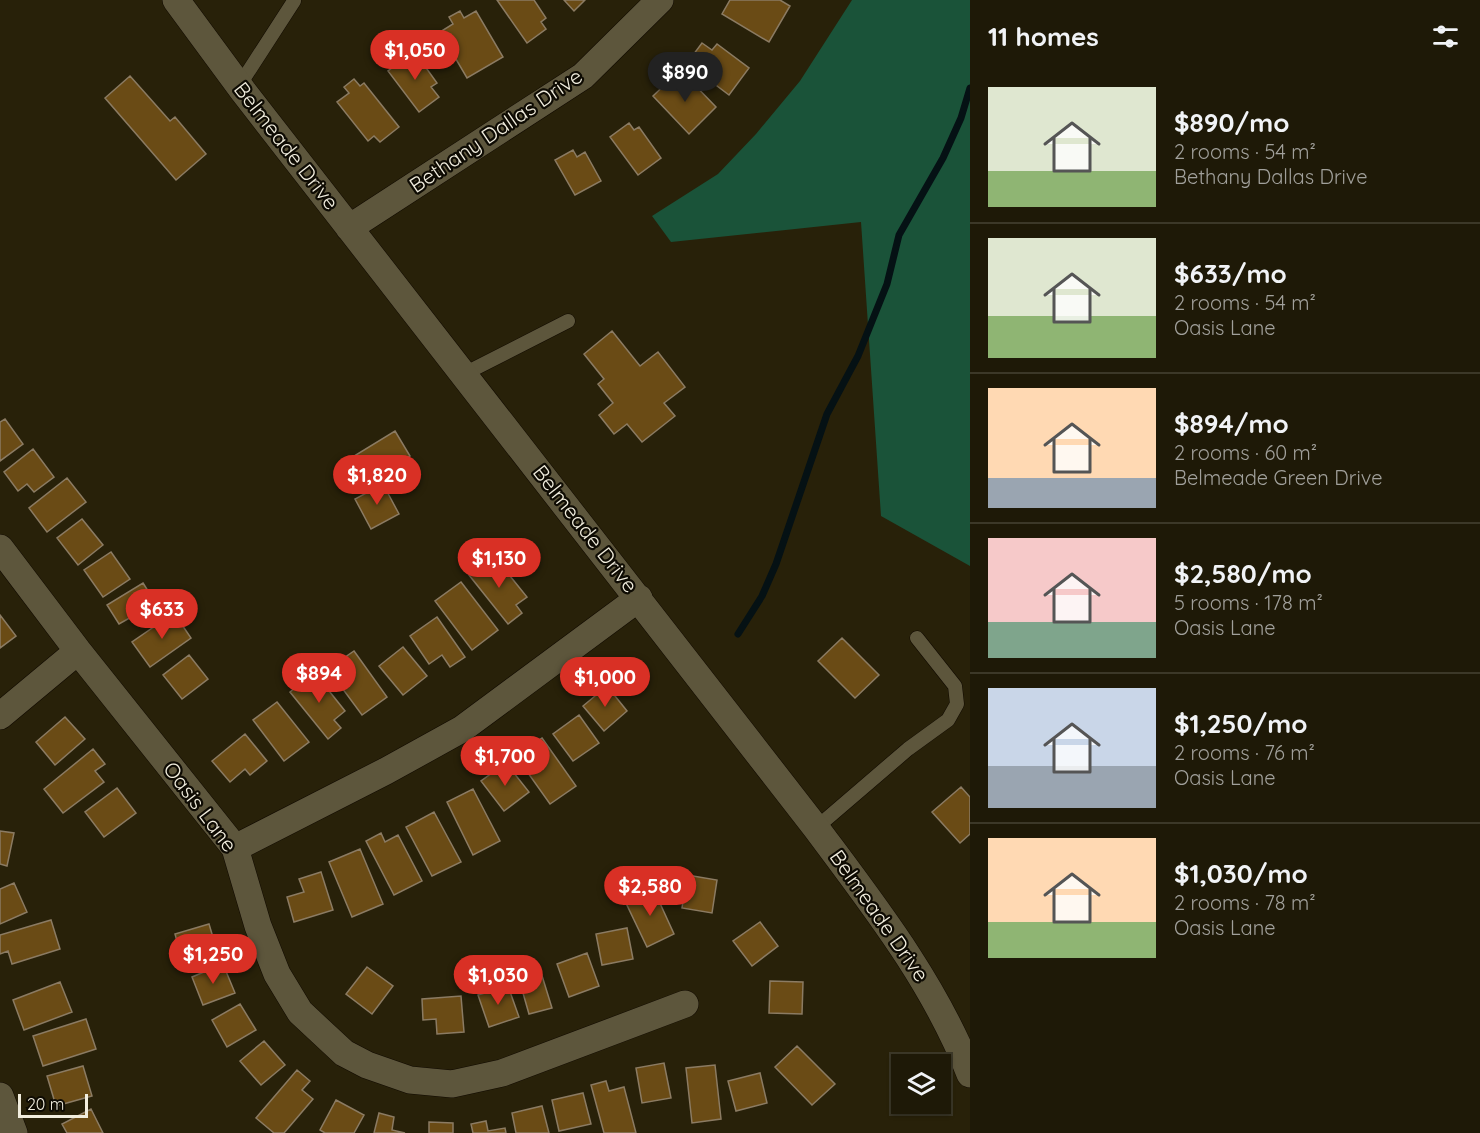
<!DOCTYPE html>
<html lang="en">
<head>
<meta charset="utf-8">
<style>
	body { margin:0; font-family:Quicksand,sans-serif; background:#2b2615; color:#f1f3f6; height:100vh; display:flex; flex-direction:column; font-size:22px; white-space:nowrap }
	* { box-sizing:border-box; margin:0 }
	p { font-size:20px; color:#a1a09b }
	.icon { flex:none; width:33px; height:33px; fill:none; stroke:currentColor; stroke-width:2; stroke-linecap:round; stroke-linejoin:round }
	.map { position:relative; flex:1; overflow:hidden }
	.drawer { display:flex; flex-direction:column; background:#1e1907; width:510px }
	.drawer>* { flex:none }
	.fabs { position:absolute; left:891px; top:1054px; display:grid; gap:12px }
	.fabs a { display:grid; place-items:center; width:60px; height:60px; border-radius:0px; background:#1e1907; box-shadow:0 2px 4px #0004,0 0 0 2px #3c3828; font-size:30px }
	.scale { position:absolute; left:18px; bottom:15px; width:70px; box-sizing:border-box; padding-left:6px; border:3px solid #f1edde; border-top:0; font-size:16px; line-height:21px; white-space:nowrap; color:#f1edde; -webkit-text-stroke:4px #0e0b03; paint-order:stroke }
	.price { position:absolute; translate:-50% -51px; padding:0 14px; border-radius:21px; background:#d93025; color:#fff; font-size:20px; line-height:39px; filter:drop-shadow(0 2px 3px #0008) }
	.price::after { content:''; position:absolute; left:50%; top:36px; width:18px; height:14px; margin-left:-9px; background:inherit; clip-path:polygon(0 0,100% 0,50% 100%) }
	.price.on { background:#222; color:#fff }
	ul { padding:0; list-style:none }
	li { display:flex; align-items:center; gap:18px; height:150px; padding:0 18px }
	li+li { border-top:2px solid #3c3828 }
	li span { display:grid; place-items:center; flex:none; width:168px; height:120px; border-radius:0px; color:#555 }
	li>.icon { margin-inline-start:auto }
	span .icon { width:72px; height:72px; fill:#fffc; stroke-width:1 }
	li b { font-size:26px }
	h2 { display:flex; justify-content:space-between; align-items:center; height:72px; padding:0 18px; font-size:26px }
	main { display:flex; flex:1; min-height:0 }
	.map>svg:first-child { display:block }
	.green { fill:#1a5339 }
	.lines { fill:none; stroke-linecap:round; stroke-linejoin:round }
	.stream { stroke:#051114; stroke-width:7 }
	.building { fill:#6a4b15; stroke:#8b7b63; stroke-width:1.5 }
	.service-casing { stroke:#110a00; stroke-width:15 }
	.minor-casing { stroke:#110a00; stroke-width:28 }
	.service { stroke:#5d563c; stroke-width:14 }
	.minor { stroke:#5d563c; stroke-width:27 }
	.labels { text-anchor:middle; stroke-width:4.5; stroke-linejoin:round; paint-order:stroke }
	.street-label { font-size:21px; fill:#f1edde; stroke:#0e0b03 }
</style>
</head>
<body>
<main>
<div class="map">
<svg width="970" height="1133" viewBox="0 0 970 1133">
	<rect width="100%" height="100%" fill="#282109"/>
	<path class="green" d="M852,0h118v566l-89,-50 -20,-294 -190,20 -19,-26 66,-42 38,-40 44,-53z"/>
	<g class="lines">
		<path class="stream" d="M738,634l24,-38 14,-32 51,-150 31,-58 29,-72 12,-49 44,-77 18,-40 9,-30"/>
	</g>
	<path class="building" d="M497,0h37l12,18 -5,4 5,7 -19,14z
		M564,0h21l-11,11z
		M730,0h50l10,6 -21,36 -47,-28z
		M460,11l4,7 12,-7 27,46 -36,21 -27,-46 13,-8 -4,-7z
		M702,43l10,7 5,-6 32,24 -20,27 -42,-32z
		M414,51l23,32 -6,4 8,10 -20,15 -31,-41z
		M130,76l40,45 5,-4 31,37 -30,26 -71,-82z
		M674,76l7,7 6,-6 29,30 -27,27 -36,-38z
		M354,79l6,7 4,-3 35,44 -19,15 -6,-6 -6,5 -31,-39 12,-9 -5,-6z
		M629,123l5,7 5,-3 22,31 -23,17 -28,-38z
		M573,150l4,7 8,-5 16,29 -26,14 -20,-35z
		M612,331l28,35 18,-14 27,35 -21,16 11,13 -33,26 -15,-18 -13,10 -15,-19 14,-12 -15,-19 6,-5 -20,-25z
		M5,419l18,25 -23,17v-39z
		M395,431l15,25 -48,30 -16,-25z
		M33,449l21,28 -20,15 -7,-8 -9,7 -14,-19z
		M67,478l19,24 -39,30 -18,-24z
		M383,484l16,30 -28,15 -16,-30z
		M82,519l21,26 -25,20 -21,-27z
		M111,552l19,27 -27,18 -19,-27z
		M493,555l34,42 -11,8 6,8 -14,11 -39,-49z
		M461,582l37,48 -26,20 -37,-49z
		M143,583l17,27 -22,14 -5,-8 -14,8 -12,-19z
		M174,613l17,25 -41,29 -18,-25z
		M0,615l16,21 -16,12z
		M437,617l28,40 -15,10 -8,-12 -13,9 -19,-28z
		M842,638l37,37 -24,23 -37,-37z
		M403,647l24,29 -24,19 -24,-29z
		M354,651l33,46 -25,18 -34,-46z
		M189,655l19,24 -26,20 -19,-24z
		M314,672l31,39 -11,9 7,8 -13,11 -38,-47z
		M607,686l20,25 -23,20 -21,-25z
		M277,702l32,40 -25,19 -31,-41z
		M579,715l20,28 -26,18 -20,-27z
		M65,717l20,22 -30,26 -19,-23z
		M245,734l22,27 -17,14 -5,-6 -15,13 -18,-21z
		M542,738l34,48 -26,18 -34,-48z
		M93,749l12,15 -10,7 9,11 -41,31 -19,-24z
		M506,763l23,29 -25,19 -23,-30z
		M961,787l9,10v37l-10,9 -28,-31z
		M117,788l19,25 -32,24 -19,-25z
		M473,789l27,52 -27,14 -26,-53z
		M434,812l27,50 -29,14 -26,-49z
		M0,831l14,2 -7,33 -7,-2z
		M381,833l4,9 13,-7 24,46 -28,14 -28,-54z
		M360,849l23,55 -31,13 -23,-55z
		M321,872l12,38 -39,12 -7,-25 17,-5 -5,-13z
		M687,875l30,5 -5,33 -30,-5z
		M14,883l13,29 -27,12v-35z
		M653,888l21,46 -27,13 -22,-46z
		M51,920l9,29 -48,15 -4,-13 -8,3v-19z
		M760,922l18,24 -26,20 -19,-25z
		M209,924l9,30 -35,10 -8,-30z
		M627,928l6,31 -31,6 -6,-31z
		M587,953l12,33 -30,11 -12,-33z
		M223,964l12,29 -32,12 -11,-28z
		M539,966l13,42 -23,6 -12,-42z
		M367,967l26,19 -21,28 -26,-20z
		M770,981l33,1 -1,32 -33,-1z
		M60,982l12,30 -48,18 -11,-30z
		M508,986l11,31 -30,10 -11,-32z
		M461,996l3,36 -27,2 -1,-15 -13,1 -1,-21z
		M240,1004l16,26 -29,17 -15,-27z
		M86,1019l10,30 -53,17 -10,-30z
		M264,1041l21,24 -24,20 -21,-24z
		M797,1046l38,38 -23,21 -37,-38z
		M664,1063l7,35 -29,5 -6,-35z
		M715,1065l6,54 -29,4 -6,-55z
		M83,1066l9,30 -36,10 -9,-30z
		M297,1070l13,11 -8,9 11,9 -29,34h-10l-18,-15z
		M760,1073l7,30 -31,8 -8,-30z
		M606,1081l3,10 15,-4 12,46h-32l-13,-48z
		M583,1093l8,31 -32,7 -7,-31z
		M336,1100l28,15 -10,18h-29l-5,-3z
		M542,1106l7,27h-33l-4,-20z
		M91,1109l12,24h-36l-5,-9z
		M379,1113l15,4 -2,13 13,3h-31z
		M486,1121l2,10 17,-3 1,5h-33l-2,-9z
		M429,1122l24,1v10h-24z"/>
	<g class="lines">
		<g class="service-casing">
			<path id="service" d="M239,86l55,-85
				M464,374l104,-53
				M816,828l92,-79 40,-29 9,-16 -2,-18 -38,-48"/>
		</g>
		<g class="minor-casing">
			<path id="minor" d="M176,0l67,91 573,737c58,78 118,154 154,246
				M349,228l234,-152 77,-76
				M0,548l78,103 157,197 23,78 19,48 23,38 44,41 23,12 43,15 42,4 50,-11 183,-69
				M0,716l78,-65
				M235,848l151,-77 76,-42 177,-131
				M0,1096l14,37"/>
		</g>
		<use href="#service" class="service"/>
		<use href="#minor" class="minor"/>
	</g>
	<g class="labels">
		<g class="street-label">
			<text transform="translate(496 131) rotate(-34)" y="7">Bethany Dallas Drive</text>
			<text transform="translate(286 146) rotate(52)" y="7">Belmeade Drive</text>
			<text transform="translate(585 529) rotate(52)" y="7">Belmeade Drive</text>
			<text transform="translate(200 807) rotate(53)" y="7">Oasis Lane</text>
			<text transform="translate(879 916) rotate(55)" y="7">Belmeade Drive</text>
		</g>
	</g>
</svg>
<div class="fabs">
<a><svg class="icon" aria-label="layers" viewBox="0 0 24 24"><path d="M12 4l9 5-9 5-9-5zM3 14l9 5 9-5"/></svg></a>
</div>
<div class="scale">20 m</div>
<b class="price" style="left:415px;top:81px">$1,050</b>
<b class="price on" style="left:685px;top:103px">$890</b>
<b class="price" style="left:377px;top:506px">$1,820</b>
<b class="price" style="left:499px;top:589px">$1,130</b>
<b class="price" style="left:162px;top:640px">$633</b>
<b class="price" style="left:319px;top:704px">$894</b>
<b class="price" style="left:605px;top:708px">$1,000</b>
<b class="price" style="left:505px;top:787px">$1,700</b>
<b class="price" style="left:650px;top:917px">$2,580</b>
<b class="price" style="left:213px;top:985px">$1,250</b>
<b class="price" style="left:498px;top:1006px">$1,030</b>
</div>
<section class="drawer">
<h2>11 homes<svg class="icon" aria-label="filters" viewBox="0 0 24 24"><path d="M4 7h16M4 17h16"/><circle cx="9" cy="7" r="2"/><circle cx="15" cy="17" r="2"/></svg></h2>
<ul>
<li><span style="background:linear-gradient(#dfe7d0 70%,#8fb573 0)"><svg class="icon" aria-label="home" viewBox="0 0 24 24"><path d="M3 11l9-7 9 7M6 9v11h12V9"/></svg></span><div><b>$890/mo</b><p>2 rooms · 54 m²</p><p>Bethany Dallas Drive</p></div></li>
<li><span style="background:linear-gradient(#dfe7d0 65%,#8fb573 0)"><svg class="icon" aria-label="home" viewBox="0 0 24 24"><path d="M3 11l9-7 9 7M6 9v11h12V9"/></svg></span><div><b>$633/mo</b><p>2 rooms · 54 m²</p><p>Oasis Lane</p></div></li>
<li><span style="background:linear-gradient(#ffd9b3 75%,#9aa5b1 0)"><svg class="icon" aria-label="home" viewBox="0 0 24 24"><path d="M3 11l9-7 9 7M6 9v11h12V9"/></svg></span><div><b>$894/mo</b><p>2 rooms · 60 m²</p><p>Belmeade Green Drive</p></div></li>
<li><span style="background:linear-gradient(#f6c9c9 70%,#7fa58c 0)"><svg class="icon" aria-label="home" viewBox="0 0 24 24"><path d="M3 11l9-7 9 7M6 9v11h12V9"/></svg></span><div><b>$2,580/mo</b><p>5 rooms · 178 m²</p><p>Oasis Lane</p></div></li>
<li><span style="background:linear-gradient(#c9d6e8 65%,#9aa5b1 0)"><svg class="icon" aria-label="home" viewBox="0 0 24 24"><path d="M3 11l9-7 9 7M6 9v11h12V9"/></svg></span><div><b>$1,250/mo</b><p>2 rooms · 76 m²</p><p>Oasis Lane</p></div></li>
<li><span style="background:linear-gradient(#ffd9b3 70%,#8fb573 0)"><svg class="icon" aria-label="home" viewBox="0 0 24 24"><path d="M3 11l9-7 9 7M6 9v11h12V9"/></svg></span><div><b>$1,030/mo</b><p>2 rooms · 78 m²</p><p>Oasis Lane</p></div></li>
</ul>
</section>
</main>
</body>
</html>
